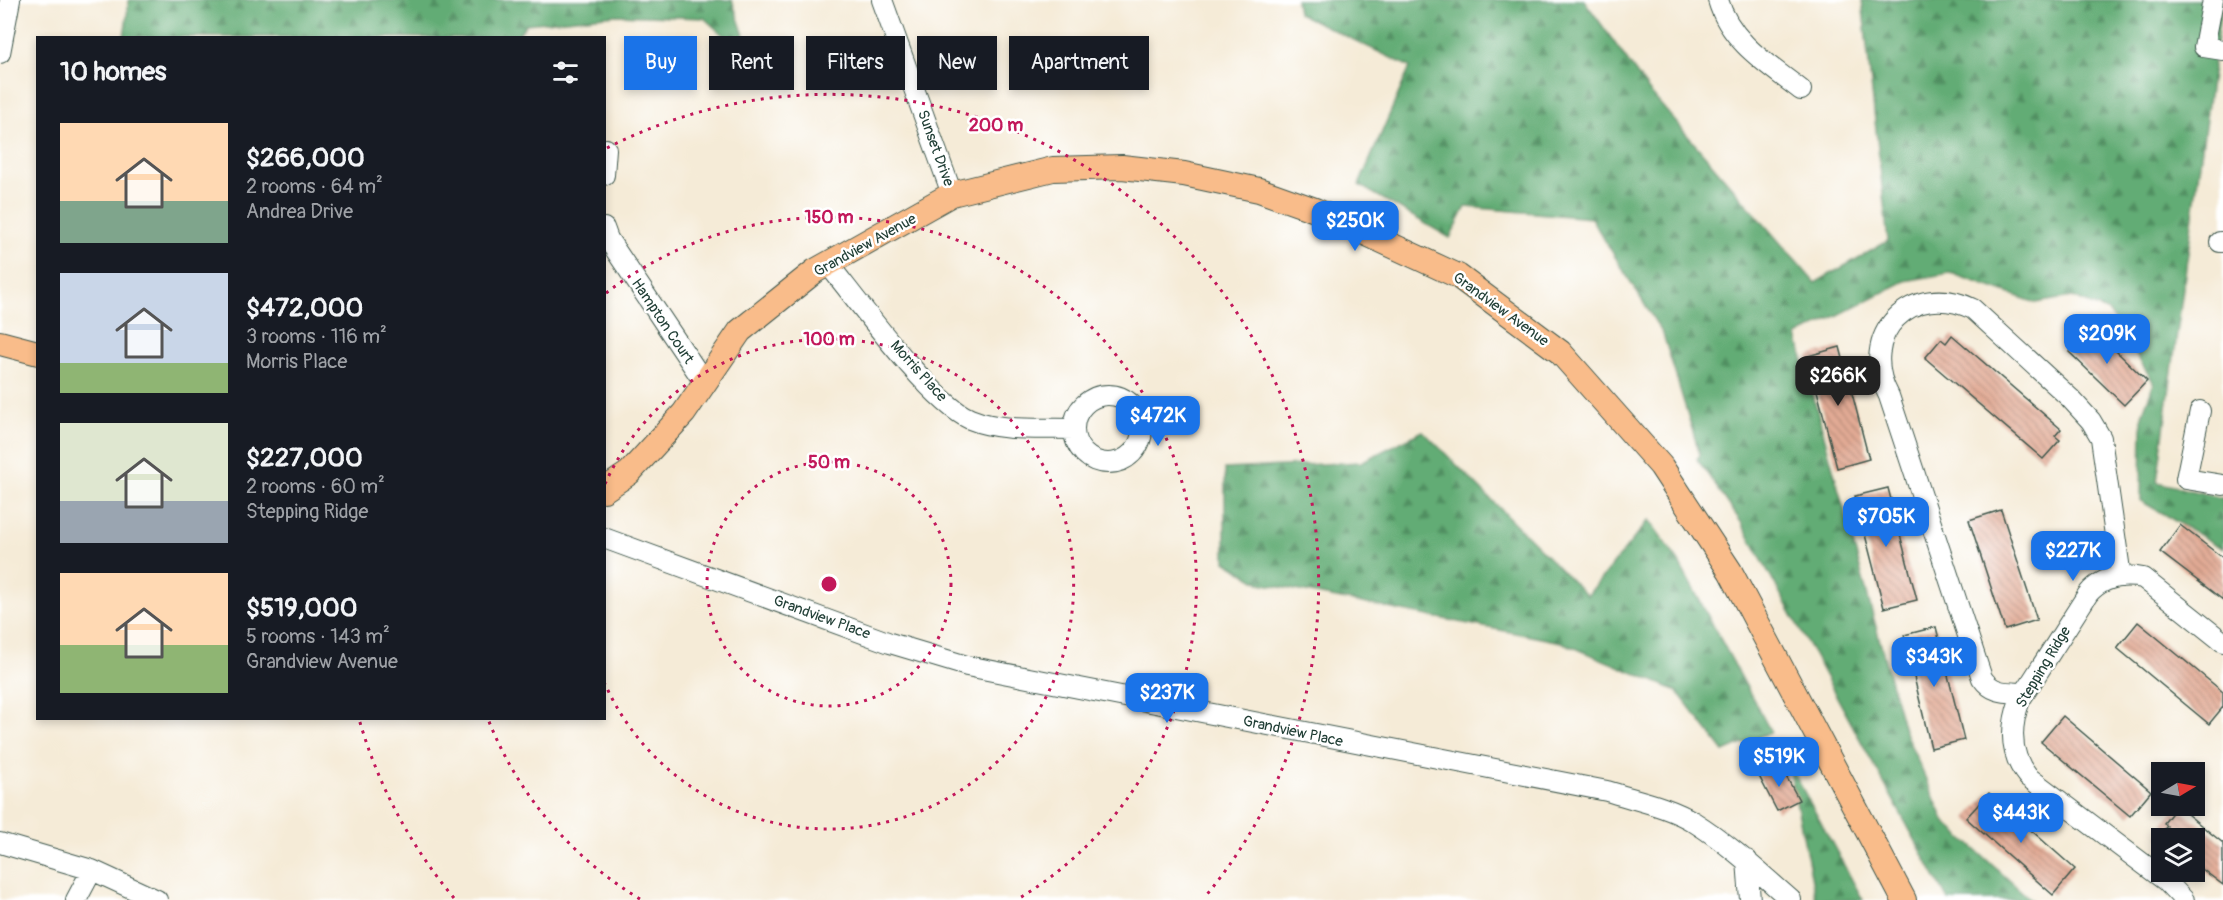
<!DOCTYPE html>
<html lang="en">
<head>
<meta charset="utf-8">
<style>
	body { margin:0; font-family:Pangolin,sans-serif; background:#20242c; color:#f1f3f6; height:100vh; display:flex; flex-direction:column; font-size:22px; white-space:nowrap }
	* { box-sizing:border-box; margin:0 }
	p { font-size:20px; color:#9ea1a6 }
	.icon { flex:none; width:33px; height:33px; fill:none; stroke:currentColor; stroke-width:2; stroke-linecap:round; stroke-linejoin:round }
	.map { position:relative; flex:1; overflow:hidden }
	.drawer { position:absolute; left:36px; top:36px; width:570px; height:684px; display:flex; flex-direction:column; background:#171b24; border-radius:0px; box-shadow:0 3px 9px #0003 }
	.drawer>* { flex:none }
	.guide { position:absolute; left:624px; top:36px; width:570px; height:54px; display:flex; gap:12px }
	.needle { width:39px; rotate:80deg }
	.fabs { position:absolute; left:2151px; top:762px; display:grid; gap:12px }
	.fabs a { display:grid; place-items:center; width:54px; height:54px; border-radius:0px; background:#171b24; box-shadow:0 3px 9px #0003; font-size:30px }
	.price { position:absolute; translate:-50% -51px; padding:0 14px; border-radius:12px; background:#1a73e8; color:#fff; font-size:20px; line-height:39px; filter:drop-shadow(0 2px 3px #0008) }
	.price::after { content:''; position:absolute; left:50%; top:36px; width:18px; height:14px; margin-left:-9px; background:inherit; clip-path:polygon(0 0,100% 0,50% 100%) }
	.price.current { background:#222; color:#fff }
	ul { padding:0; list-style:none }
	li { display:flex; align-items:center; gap:18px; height:150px; padding:0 24px }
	li span { display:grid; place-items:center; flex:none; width:168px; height:120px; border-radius:0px; color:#555 }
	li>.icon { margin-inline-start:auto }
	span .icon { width:72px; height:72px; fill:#fffc; stroke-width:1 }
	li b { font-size:26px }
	h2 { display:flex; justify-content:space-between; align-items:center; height:72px; padding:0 24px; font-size:26px }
	.chip { padding:0 21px; border-radius:0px; background:#171b24; box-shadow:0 3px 9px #0003; font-size:21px; line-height:54px }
	.chip.current { background:#1a73e8; color:#fff }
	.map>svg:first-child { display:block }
	.forest { fill:url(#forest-firs); stroke:#407454; stroke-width:1.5 }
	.building { fill:url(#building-back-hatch) }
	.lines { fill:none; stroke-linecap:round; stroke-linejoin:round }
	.minor-casing { stroke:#3f574c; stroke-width:22 }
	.major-casing { stroke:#3f574c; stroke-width:26 }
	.minor { stroke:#fff; stroke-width:20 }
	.major { stroke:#f9bc8a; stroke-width:24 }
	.ring { fill:none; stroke:#c2185b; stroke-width:3; stroke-dasharray:3 6 }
	.labels { text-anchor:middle; stroke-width:5; stroke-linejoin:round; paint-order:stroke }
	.street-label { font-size:15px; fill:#1f3d34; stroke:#fff }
	.centre { fill:#c2185b; stroke:#fff; stroke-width:3 }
	.ring-label { font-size:18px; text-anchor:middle; font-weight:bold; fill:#c2185b; stroke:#fff; stroke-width:5; stroke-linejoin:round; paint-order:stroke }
</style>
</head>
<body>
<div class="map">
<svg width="2223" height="900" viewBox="0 0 2223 900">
	<defs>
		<pattern id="forest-firs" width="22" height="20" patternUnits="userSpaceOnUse" patternTransform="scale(1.5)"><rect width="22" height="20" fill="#62ac74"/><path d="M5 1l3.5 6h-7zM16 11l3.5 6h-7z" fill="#508d60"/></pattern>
		<pattern id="building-back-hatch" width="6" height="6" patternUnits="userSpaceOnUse" patternTransform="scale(1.5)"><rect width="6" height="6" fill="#e2aa94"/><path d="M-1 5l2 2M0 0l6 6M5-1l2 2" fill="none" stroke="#b78c7a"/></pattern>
	</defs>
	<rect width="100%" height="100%" fill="#fff"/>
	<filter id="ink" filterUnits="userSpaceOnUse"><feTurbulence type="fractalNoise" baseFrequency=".0167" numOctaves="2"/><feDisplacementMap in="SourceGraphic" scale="12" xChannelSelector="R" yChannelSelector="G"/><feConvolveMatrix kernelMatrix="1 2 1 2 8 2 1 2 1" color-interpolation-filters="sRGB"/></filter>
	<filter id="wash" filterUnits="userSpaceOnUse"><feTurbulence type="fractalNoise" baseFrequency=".008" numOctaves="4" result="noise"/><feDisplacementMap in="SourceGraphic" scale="24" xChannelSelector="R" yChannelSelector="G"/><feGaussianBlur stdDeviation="1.35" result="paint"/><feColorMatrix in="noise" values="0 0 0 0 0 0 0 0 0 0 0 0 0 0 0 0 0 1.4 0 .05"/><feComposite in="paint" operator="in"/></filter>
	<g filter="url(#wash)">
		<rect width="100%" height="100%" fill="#f5ebd7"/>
		<path class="forest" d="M129,0h603l21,62 -49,-44 -88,-3 -90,9 -10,14 -392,-1z
			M1296,0h288l65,91 166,192 73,-42 -26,-241h360l-65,482 66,16v51l-82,-48 1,-86 12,-32 -45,-71 -37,-15 -36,6 -86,-30 -45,8 -108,55 107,394 41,92 86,78h-83l-207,-378 -44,-63 3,-4 -37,-121 -72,-116 -125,-11 -16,31 -91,-53 51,-118 -112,-54z
			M1423,431l164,165 62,-76 28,39 94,173 -47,20 -47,-61 -116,-49 -301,-59 -35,-22v-92l136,-7z
			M1788,762l75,138h-47z"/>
		<g id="blocks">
			<path class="building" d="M2089,325l58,56 -23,24 -55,-53 8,-9 -3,-3z
				M1952,335l109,94 -6,7 5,4 -17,19 -118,-101 16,-19 5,4z
				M1840,347l29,112 -32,9 -29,-112z
				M1888,488l29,112 -33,8 -29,-112z
				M2001,510l36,110 -32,10 -36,-110z
				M2180,525l43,33v42l-63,-48z
				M2138,622l85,70v15l-14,17 -92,-76z
				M1936,627l28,113 -33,8 -27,-113z
				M2063,716l88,75 -21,25 -89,-74z
				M1780,765l19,35 -22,11 -18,-35z
				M1989,793l86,76 -22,26 -87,-77z
				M2177,806l46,37v42l-29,-22v-25h-37l10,-12 -3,-3z"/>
		</g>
	</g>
	<g filter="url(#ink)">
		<use href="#blocks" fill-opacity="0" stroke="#3f574c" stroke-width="1.5"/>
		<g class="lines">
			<g class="minor-casing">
				<path id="minor" d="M882,0l70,194
					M1718,0c12,42 51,65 83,90
					M2213,0l-9,47 19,3
					M0,53l10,-53
					M604,175l2,-26
					M604,228l4,11 96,143
					M2220,242h3
					M828,264c29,36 104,139 142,155 32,13 70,9 104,10
					M1074 429a34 34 0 1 1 68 0a34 34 0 1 1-68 0Z
					M2200,411l-14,68 37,6
					M604,538l286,105 77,23 640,125c28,9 61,15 87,31 35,22 66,51 97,78
					M2024,693c-18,-1 -31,1 -42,-15l-93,-282c-33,-61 23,-117 84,-87l97,89 21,23 10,17 20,139
					M0,843l92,27 65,30
					M1747,860l3,40
					M76,900l16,-30
					M2184,900l-18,-19 -138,-104c-19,-23 -18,-50 -8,-77l68,-106c14,-17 34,-20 55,-16l80,64"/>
			</g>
			<g class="major-casing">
				<path id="major" d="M0,343l38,10
					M604,490l25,-17 55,-60 56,-82 75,-60 137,-77 101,-25 69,-2 62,7 75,16 56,20 143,66 102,76 101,114 69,105 174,329"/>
			</g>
			<use href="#minor" class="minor"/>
			<use href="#major" class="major"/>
		</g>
	</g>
	<g class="ring">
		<circle cx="829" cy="584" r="122"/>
		<path d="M605 484A245 245 0 1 1 605 684"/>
		<path d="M640 899A367 367 0 0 1 488 719M606 293A367 367 0 1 1 1018 899"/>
		<path d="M454 898A489 489 0 0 1 359 719M607 148A489 489 0 0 1 1204 898"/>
	</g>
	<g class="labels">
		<g class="street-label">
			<text transform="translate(936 148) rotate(70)" y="5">Sunset Drive</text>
			<text transform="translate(865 245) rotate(-29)" y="5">Grandview Avenue</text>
			<text transform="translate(1501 309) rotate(36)" y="5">Grandview Avenue</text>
			<text transform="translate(663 321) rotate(56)" y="5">Hampton Court</text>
			<text transform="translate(919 371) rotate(48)" y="5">Morris Place</text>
			<text transform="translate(822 617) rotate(20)" y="5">Grandview Place</text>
			<text transform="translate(2043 667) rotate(-59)" y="5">Stepping Ridge</text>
			<text transform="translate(1293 731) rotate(12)" y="5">Grandview Place</text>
		</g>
	</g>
	<circle cx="829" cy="584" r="9" class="centre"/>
	<g class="ring-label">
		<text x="996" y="131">200 m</text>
		<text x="829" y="223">150 m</text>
		<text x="829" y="345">100 m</text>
		<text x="829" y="468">50 m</text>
	</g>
</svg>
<div class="fabs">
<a><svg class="needle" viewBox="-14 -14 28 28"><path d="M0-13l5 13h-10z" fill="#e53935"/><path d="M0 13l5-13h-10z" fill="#9ea1a6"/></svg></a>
<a><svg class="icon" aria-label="layers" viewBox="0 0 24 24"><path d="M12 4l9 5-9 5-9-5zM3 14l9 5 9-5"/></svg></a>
</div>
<b class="price" style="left:1355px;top:252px">$250K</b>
<b class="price" style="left:2107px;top:365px">$209K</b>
<b class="price current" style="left:1838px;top:407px">$266K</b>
<b class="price" style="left:1158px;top:447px">$472K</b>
<b class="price" style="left:1886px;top:548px">$705K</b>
<b class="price" style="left:2073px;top:582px">$227K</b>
<b class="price" style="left:1934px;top:688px">$343K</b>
<b class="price" style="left:1167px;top:724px">$237K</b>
<b class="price" style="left:1779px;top:788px">$519K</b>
<b class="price" style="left:2021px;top:844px">$443K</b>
<div class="guide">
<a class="chip current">Buy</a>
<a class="chip">Rent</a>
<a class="chip">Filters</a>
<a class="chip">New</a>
<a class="chip">Apartment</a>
</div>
<section class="drawer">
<h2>10 homes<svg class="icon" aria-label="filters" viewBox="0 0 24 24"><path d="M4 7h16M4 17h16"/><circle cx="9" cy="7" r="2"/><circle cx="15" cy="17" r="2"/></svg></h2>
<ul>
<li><span style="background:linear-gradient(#ffd9b3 65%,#7fa58c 0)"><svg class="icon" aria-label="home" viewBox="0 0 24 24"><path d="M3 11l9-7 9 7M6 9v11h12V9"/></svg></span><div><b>$266,000</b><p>2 rooms · 64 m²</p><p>Andrea Drive</p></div></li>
<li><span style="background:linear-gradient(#c9d6e8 75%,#8fb573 0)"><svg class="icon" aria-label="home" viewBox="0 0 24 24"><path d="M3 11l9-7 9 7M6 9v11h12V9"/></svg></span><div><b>$472,000</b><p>3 rooms · 116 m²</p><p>Morris Place</p></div></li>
<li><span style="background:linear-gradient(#dfe7d0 65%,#9aa5b1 0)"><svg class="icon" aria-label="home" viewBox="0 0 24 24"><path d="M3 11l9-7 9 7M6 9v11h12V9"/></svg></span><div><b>$227,000</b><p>2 rooms · 60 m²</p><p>Stepping Ridge</p></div></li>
<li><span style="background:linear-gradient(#ffd9b3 60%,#8fb573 0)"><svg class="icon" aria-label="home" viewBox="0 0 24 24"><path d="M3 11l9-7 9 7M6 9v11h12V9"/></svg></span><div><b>$519,000</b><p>5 rooms · 143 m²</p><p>Grandview Avenue</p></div></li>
</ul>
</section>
</div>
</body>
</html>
